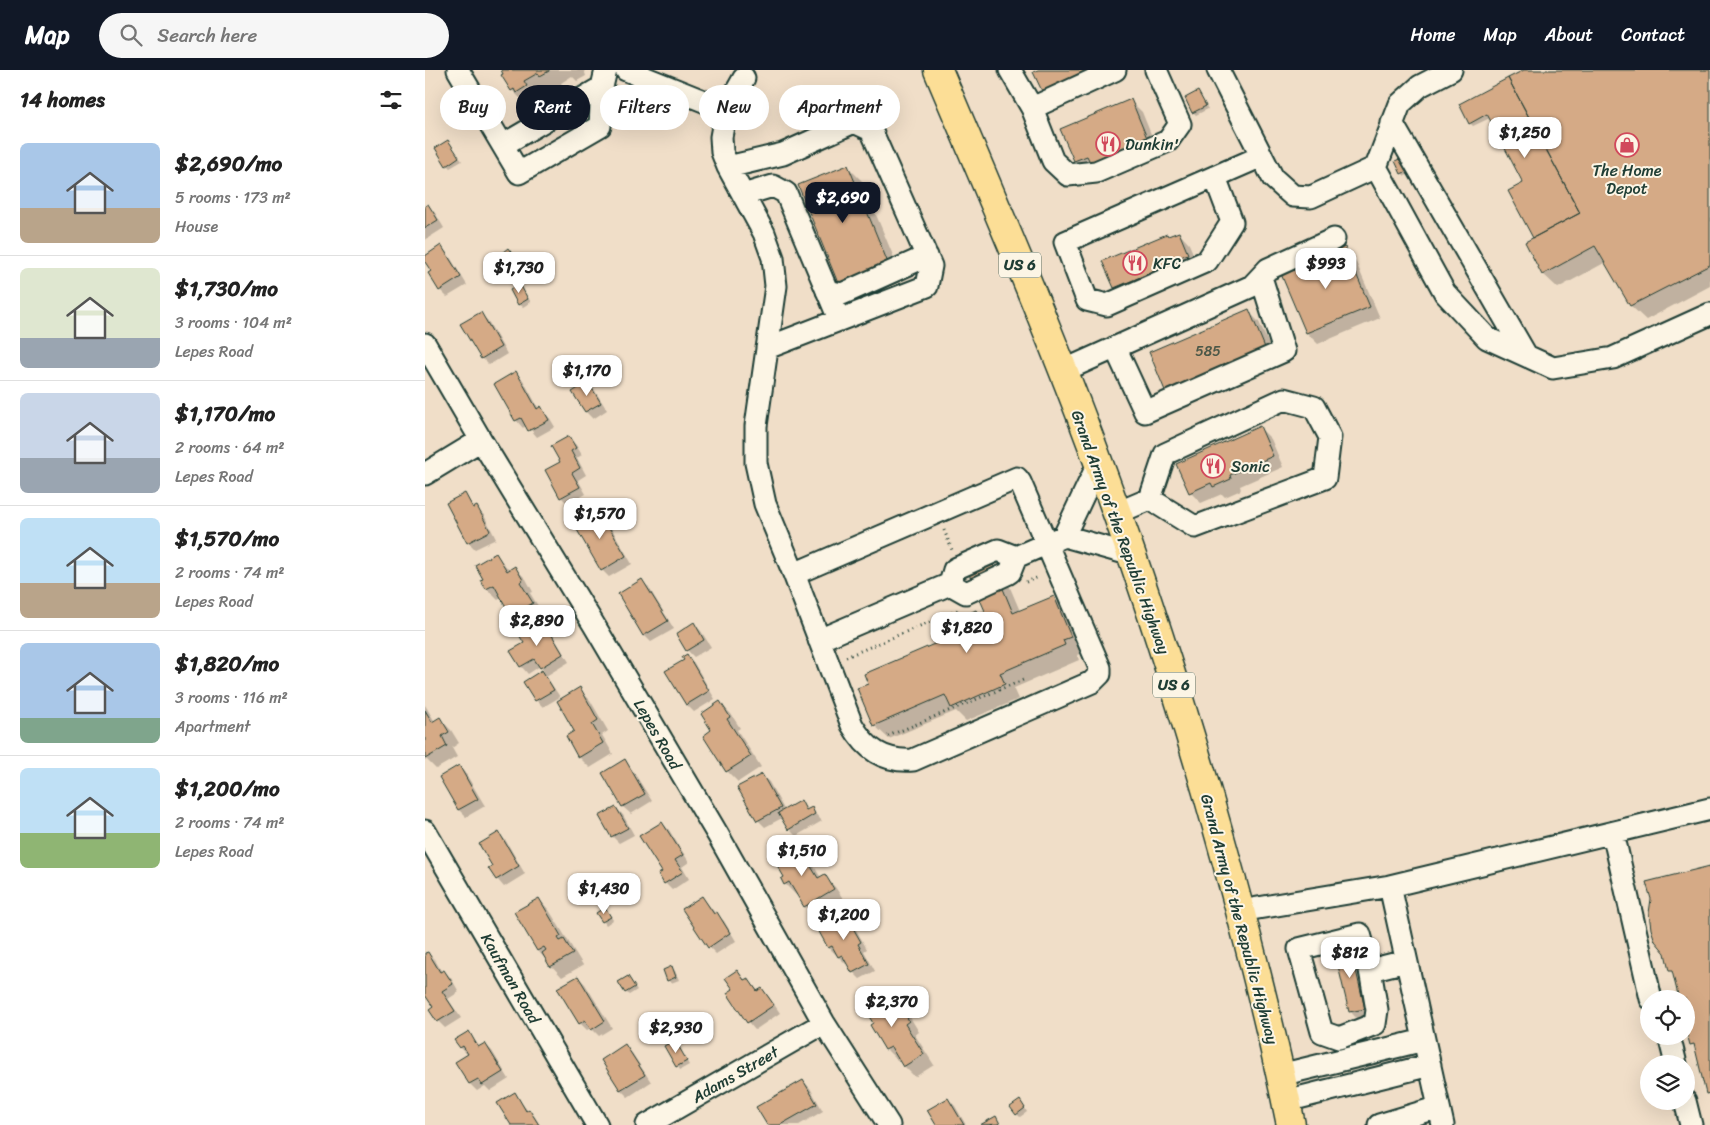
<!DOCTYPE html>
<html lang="en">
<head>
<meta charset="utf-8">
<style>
	body { margin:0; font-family:Sriracha,sans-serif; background:#f6f6f6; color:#222; height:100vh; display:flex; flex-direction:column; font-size:19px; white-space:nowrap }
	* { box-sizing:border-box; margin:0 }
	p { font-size:16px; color:#767676 }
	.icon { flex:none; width:28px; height:28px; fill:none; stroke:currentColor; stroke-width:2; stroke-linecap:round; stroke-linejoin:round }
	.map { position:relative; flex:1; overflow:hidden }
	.side { display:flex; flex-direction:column; background:#fff; width:425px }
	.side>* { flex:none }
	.top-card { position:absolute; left:15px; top:15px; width:475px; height:45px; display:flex; gap:10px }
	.buttons { position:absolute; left:1215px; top:920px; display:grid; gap:10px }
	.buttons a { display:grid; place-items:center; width:55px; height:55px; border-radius:50%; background:#fff; box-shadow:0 5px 20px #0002; font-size:25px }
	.price { position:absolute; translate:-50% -42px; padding:0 11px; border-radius:10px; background:#fff; color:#222; font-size:16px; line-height:32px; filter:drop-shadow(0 1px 2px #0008) }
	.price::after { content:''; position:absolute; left:50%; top:30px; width:15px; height:11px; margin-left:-8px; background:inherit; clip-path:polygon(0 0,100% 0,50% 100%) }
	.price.on { background:#111827; color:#fff }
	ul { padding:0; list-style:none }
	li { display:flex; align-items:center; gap:15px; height:125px; padding:0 20px }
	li+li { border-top:1px solid #e0e0e0 }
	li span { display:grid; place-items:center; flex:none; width:140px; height:100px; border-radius:8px; color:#555 }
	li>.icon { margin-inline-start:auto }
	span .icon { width:60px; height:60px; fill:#fffc; stroke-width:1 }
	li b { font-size:21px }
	h2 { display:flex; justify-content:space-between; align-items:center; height:60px; padding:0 20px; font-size:21px }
	.chip { padding:0 18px; border-radius:22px; background:#fff; box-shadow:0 5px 20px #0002; font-size:18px; line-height:45px }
	.chip.on { background:#111827; color:#fff }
	header { display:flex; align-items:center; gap:30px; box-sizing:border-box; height:70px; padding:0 25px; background:#111827; color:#fff }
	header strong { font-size:24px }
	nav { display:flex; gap:28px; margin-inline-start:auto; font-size:18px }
	.search { width:350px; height:45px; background:#f6f6f6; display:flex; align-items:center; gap:12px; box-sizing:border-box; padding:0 18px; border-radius:28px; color:#767676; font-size:19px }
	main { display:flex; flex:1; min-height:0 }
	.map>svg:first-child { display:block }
	.shadow { fill:#0003 }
	.building { fill:#d5aa86; stroke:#1f3d34 }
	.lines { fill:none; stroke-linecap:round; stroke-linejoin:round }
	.minor-casing { stroke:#1f3d34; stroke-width:25 }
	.major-casing { stroke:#1f3d34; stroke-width:31 }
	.path { stroke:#1f3d34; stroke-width:3; stroke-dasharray:1 4; stroke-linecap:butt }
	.minor { stroke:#fcf5e5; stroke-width:21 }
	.major { stroke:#fcde96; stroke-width:28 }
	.labels { text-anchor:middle; stroke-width:4; stroke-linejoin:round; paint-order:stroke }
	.number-label { font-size:14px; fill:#4c5848 }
	.shield { fill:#fcf5e5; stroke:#617469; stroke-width:1 }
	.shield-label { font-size:15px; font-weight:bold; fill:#1f3d34 }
	.poi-label { font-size:16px; fill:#1f3d34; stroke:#fcf5e5; text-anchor:start }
	.street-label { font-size:16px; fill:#1f3d34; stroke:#fcf5e5 }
</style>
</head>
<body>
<header>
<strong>Map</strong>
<div class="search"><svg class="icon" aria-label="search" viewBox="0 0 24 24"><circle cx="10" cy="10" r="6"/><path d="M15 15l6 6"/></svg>Search here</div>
<nav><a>Home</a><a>Map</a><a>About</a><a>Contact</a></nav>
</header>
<main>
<section class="side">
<h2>14 homes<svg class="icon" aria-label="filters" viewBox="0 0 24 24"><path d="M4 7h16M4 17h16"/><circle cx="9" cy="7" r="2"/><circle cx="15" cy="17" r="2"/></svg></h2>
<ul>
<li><span style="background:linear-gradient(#a9c7e8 65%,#b9a48a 0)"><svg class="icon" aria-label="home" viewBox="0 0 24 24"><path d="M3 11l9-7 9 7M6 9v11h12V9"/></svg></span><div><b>$2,690/mo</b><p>5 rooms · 173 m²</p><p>House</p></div></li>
<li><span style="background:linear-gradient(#dfe7d0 70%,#9aa5b1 0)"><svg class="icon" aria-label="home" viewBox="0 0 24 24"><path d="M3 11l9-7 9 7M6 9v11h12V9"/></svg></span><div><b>$1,730/mo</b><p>3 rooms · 104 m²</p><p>Lepes Road</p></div></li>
<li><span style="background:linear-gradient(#c9d6e8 65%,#9aa5b1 0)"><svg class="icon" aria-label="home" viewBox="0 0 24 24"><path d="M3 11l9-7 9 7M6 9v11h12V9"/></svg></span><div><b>$1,170/mo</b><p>2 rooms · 64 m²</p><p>Lepes Road</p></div></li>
<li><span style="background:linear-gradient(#bfe0f5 65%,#b9a48a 0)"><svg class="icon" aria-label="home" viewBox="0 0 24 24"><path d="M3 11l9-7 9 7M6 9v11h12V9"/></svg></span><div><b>$1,570/mo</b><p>2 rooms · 74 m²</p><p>Lepes Road</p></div></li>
<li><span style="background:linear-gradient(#a9c7e8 75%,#7fa58c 0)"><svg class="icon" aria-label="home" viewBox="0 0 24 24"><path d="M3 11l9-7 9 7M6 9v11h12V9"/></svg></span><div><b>$1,820/mo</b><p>3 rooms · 116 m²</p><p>Apartment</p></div></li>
<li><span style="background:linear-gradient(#bfe0f5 65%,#8fb573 0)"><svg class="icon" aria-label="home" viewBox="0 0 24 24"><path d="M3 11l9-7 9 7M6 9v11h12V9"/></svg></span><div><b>$1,200/mo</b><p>2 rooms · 74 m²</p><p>Lepes Road</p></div></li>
</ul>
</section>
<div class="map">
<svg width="1285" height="1055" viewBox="0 0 1285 1055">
	<rect width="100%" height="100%" fill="#f0dec8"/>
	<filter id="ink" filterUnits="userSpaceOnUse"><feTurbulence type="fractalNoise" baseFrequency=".02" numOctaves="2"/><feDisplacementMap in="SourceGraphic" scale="10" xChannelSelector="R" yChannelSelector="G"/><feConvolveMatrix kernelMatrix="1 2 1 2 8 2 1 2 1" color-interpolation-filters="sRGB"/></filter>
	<g filter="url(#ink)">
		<path class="shadow" d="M77,0h82l2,6 -9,5 -5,-5 -11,7 2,3 -7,4 -3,-3 -16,9 3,5 -8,5 -4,-3 -2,1 -14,-14z
			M1102,0h183v216l-64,34 -15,-14 -25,-44 -48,26 -15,-14 -9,-36 -9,-55 -35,-65 -17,8 -3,-3z
			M773,22l10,17 -12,6 -3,-3z
			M706,31l11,11 15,37 -71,22 -11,-11z
			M26,75l11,16 -12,7 -3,-3z
			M972,92l19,10 -11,4 -3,-3z
			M422,96l15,15 40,96 -48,20 -15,-15z
			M2,136l8,7 9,15 -19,12v-32z
			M754,163l10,11 9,21 -72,34 -11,-11 -11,-26z
			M16,177l7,7 19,31 -20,12 -7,-7 -8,-19 -7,-11v-3z
			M920,179l10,11 25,58 -62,26 -11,-11 -24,-59z
			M86,183l6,9 -9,5 -8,-11z
			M94,215l12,17 -8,5 -4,-3z
			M823,241l11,11 17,39 -98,43z
			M55,244l8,7 19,33 -18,11 -7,-7z
			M91,303l7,7 16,29 2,-1 7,7 7,12 -18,10 -10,-12 -4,3 -7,-8z
			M163,314l7,7 12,19 -14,9 -7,-7 -12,-20z
			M835,358l11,11 12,28 -43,19 1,4 -16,7 -3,-3 -21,9 -11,-11z
			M144,368l7,7 6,10 -5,3 9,17 -8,5 8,14 -18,10 -7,-7z
			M40,425l10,13 9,7 12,24 -21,10 -7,-7z
			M173,440l7,7 27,47 -23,13 -7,-7z
			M71,485l14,16 5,-3 11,11 7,13 -3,1 13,21 -20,12 -11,-11 -10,-18 -4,3 -11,-11 -5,-8 3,-2z
			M567,494l14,14 14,33 33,-14 15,15 17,39 -8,4 2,5 -65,28 5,11 -53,22 -10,-10 -67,28 -15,-14 94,-94 11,-16 8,-4z
			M217,510l7,8 25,41 -23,13 -7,-7 -25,-41z
			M117,552l7,7 20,33 -23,14 14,21 -17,10 -7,-7 -11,-18 19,-11 -4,-5 -12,8 -7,-8 -9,-14 14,-9z
			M269,554l7,7 10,16 -17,10 -7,-7z
			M262,586l7,7 21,36 -21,13 -7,-7 -20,-34 19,-11z
			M154,619l11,11 18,31 -6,4 11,19 -23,14 -11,-11 -3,-26z
			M295,633l11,11 9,14 -3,2 24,37 -23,15 -11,-11 -14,-40z
			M0,635l10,17 5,-3 11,11 8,13 -7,5 5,9 -21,12 -11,-11z
			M199,691l7,7 21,33 -21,13 -8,-7 -19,-34z
			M34,697l7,7 19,32 -19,11 -7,-7 -18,-33z
			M337,705l7,7 16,29 15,-9 8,8 3,-1 11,12 -26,15 -7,-7 -7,-11 -17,9 -7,-7z
			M191,738l7,7 11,20 -15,8 -7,-7z
			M237,753l7,7 20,32 -7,5 7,12 -17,11 -7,-7z
			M74,764l7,7 19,33 -21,13 -7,-8 -7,-11 4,-2z
			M373,777l11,11 12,20 3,-2 11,11 9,13 -28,17 -11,-11 -7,-12 -2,1 -11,-11 1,-6z
			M277,827l14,17 8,7 12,20 -20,13 -7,-7z
			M114,829l10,11 34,55 -21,12 -24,-26 -22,-39z
			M183,842l5,8 -7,5 -8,-12z
			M419,844l7,7 16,28 -3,2 11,20 -15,8 -7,-7 -5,-9 -2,1 -17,-16 -11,-19z
			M925,876l7,7 14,63 -14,3 -7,-8z
			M3,883l7,7 7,12 2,-1 7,7 8,14 -11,7 13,19 -16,10 -7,-7 -3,-13 -10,-14v-39z
			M247,898l3,3 4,9 -8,3 -3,-3z
			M312,901l9,10 2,-2 11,13 3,-2 7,7 11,16 -25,17 -7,-8 -19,-29 5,-4z
			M153,907l7,7 27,44 -13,8 -8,-8 -4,2 -7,-7 -21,-34z
			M206,911l6,9 -8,5 -3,-3z
			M461,921l24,26 9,15 -4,3 19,30 -19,12 -11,-11 -5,-7 -2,1 -11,-11 -11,-26z
			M43,962l12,15 5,-3 7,7 17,28 -19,12 -5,-5 -8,5 -7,-7 -2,-29 -7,-7 -5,-8z
			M250,971l14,24 -9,5 -14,-24z
			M200,976l7,7 19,29 -23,15 -7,-7 -19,-29z
			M378,1011l7,7 13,23 -24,14h-31z
			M89,1024l14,17 7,6 5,8h-27z
			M523,1029l7,7 11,19h-29z
			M598,1035l4,7 -7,5 -3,-3z
			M570,1047l6,8h-19z"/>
		<path class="building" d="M76,0h48v1l-9,5 -2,-3 -14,8 3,5 -11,7 -2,-4 -3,2 -10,-16 2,-1z
			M613,0h54l-50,21 -9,-19z
			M1099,0h186v195l-80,41 -35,-60 -53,29 -17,-33 55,-29 -72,-135z
			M1083,8l72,135 -47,25 -25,-47 15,-8 -36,-69 -18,10 -10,-20z
			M773,21l8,15 -14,7 -7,-15z
			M706,29l16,39 -57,24 -3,-6 -13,5 -14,-32z
			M23,70l11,17 -13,9 -11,-18z
			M983,85l5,13 -12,6 -6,-13z
			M423,95l40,98 -50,20 -40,-98z
			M3,134l10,16 -13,8v-22z
			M754,162l9,22 -11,4 2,3 -65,27 -12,-27 65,-27 1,2z
			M16,175l20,32 -22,14 -11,-18 3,-2 -6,-9v-6z
			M920,177l25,60 -64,26 -25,-59z
			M83,178l7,10 -11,7 -6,-9z
			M95,214l8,15 -10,6 -8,-15z
			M824,239l17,41 -100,43 -17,-41z
			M56,242l20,35 -20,12 -21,-35z
			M91,301l21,38 4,-3 8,14 -21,11 -7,-13 -6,3 -21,-37z
			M163,312l13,21 -16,9 -13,-20z
			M835,356l13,30 -43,19 1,4 -18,8 -2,-4 -22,10 -13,-29z
			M144,366l7,12 -5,3 9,17 -8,5 8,14 -20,11 -15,-28 15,-8 -9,-16z
			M40,423l8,15 4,-2 13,25 -23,12 -21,-40z
			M173,439l28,47 -25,15 -28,-48z
			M71,483l11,18 8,-5 8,14 -3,2 13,21 -22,13 -17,-31 -8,4 -6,-9 3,-1 -8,-14z
			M567,492l21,51 41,-17 17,41 -8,3 2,5 -65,28 5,11 -54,24 -6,-13 -72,31 -16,-38 11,-4 -4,-10 103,-44 -6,-13 15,-7 2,4 7,-3 -17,-39z
			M217,509l26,42 -25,15 -25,-42z
			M118,550l20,34 -23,14 -6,-9 -14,8 -10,-16 14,-8 -5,-8z
			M269,552l10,18 -18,11 -10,-17z
			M262,584l22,37 -23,14 -21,-34 19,-11 -2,-3z
			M117,600l12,20 -19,11 -12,-19z
			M155,617l18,33 -6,4 11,19 -25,15 -12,-22 8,-5 -17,-30z
			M295,631l10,16 -3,2 24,37 -25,16 -23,-36 8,-6 -10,-16z
			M0,640l7,12 8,-5 9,15 -7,4 5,10 -22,13z
			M200,689l20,35 -23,13 -20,-34z
			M34,695l19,34 -20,11 -19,-33z
			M337,704l19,34 -24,13 -20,-34z
			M376,730l5,10 6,-3 3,7 -27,16 -10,-17z
			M191,737l12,21 -17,9 -12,-21z
			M237,752l21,33 -8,5 8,12 -19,12 -6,-10 4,-2 -23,-36z
			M74,762l20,34 -23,14 -8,-12 4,-2 -13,-22z
			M373,775l20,33 7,-4 9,15 -30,18 -15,-25 -5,3 -3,-6 3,-2 -10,-17z
			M1285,796v227l-4,1 -12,-50 -4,1 -4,-15v-31h-7l-7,-28h-3l-4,-18 -10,-12 -4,-12 -2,-16 2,-14 -5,-17z
			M277,826l12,18 3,-2 13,21 -22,15 -26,-39z
			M114,828l22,38 -3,2 2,3 4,-2 9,15 -23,13 -8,-14 4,-3 -2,-3 -7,4 -23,-39z
			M180,837l6,10 -9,5 -6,-9z
			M419,842l17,30 -3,2 11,20 -17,9 -10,-18 -4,2 -6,-11 -4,2 -11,-20z
			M925,875l15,64 -16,3 -15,-63z
			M3,882l12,20 4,-2 9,14 -11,7 13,20 -18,11 -8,-12 4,-3 -8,-12v-42z
			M247,896l4,11 -9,4 -4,-11z
			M312,900l7,10 4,-2 9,13 5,-3 12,17 -27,18 -20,-30 6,-4 -8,-11z
			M153,906l27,45 -14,9 -6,-10 -6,4 -22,-36z
			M203,906l7,11 -10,6 -7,-11z
			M461,920l10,17 4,-2 9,16 -4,3 19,30 -21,13 -12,-20 -6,3 -15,-25 3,-2 -11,-18z
			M44,961l9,16 7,-4 18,29 -21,13 -4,-6 -9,5 -14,-22 13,-8 -5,-8 -3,2 -6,-8z
			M250,970l12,21 -11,6 -12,-21z
			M200,974l20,31 -25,15 -19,-30z
			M378,1010l14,24 -37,21h-13l-11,-18z
			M90,1022l11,19 3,-2 10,16h-28l-14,-22z
			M523,1028l16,27h-28l-9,-15z
			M595,1030l5,8 -9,7 -6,-8z
			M571,1046l4,8 -20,1z"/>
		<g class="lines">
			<g class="minor-casing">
				<path id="minor" d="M33,0l61,103 81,-47 2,-39 4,-17
					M201,0l100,40
					M585,0l22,38 21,53 15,14 28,-3 72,-31 12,-17 -24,-54
					M793,0l55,108 20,18 18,1 65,-30 69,126 42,45 66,30 60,-10 97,-44
					M319,8l-18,32 -5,27 1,15 6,15 36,66 9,25 3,28 -20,140v37l9,41 29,70 58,151c14,24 31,37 61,35l179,-78 8,-8v-6l-80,-186 -3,-4 -223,96
					M607,38l83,-38
					M967,53l134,232
					M78,75l99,-58
					M303,97l55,-13 71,-32 17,8 60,136 -4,20 -160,62
					M951,97l24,-63 20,-18 31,-16
					M790,107l17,45 -25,39 -100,44 -20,-5 -22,-58 197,-86
					M318,125l30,-9 13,7 53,126
					M402,221l15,3 85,-38
					M0,274l56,96 113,185 124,210 106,188 65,102
					M690,277l30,65 139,-61 -23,-74
					M638,301l189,-85 16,-17 66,-30
					M0,404l56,-34
					M692,443l33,-14 15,-45 119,-55 30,8 16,30 -5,41 -130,49 -45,-28
					M639,466l35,-74
					M591,487l-18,-7 -41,18 -3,2 -4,14 16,9 41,-19 3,-2 6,-15 48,-21 68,19
					M394,570l131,-56
					M0,761l172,294
					M1188,763l38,166
					M815,841l150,-25
					M945,900l7,40 -2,14 -36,14 -17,-6 -23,-83 61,-15 10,36 36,-9
					M1244,966l7,28
					M855,1005l144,-35
					M861,1031l144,-36
					M1260,1031l6,24
					M222,1055l177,-102
					M954,1055l60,-18
					M1018,1055l-53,-239 320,-77"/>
			</g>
			<g class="major-casing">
				<path id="major" d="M513,0c55,130 112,261 161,394 41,110 77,222 110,335 31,108 60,216 82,326"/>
			</g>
			<path class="path" d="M519,460l8,20
				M601,512l13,-5
				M421,587l112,-47
				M463,666l135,-56"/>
			<use href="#minor" class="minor"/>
			<use href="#major" class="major"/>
		</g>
	</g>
	<defs>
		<g id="restaurant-ring" transform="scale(1.25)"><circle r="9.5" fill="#fcf5e5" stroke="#d1495b" stroke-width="1.5"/><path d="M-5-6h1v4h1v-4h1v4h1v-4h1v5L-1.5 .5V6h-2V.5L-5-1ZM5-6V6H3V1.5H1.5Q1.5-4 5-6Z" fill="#d1495b"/></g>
		<g id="shop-ring" transform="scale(1.25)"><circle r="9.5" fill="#fcf5e5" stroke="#d1495b" stroke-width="1.5"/><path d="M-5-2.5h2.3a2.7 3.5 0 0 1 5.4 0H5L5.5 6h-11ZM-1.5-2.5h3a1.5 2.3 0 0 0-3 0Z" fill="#d1495b"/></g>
	</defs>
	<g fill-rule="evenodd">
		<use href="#restaurant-ring" x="683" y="74"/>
		<use href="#shop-ring" x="1202" y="75"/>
		<use href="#restaurant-ring" x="710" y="193"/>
		<use href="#restaurant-ring" x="788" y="396"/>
	</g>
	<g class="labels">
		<g class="number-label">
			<text x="783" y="286">585</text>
		</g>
		<g class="shield">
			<rect x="574" y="182.5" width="42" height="25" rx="4"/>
			<rect x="728" y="602.5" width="42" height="25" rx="4"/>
		</g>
		<g class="shield-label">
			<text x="595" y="200">US 6</text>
			<text x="749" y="620">US 6</text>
		</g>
		<g class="poi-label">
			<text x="700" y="80">Dunkin'</text>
			<text x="1202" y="106" text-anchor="middle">The Home<tspan x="1202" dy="18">Depot</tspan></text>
			<text x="728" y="199">KFC</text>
			<text x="806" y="402">Sonic</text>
		</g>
		<g class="street-label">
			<text transform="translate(696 462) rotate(70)" y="6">Grand Army of the Republic Highway</text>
			<text transform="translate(233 664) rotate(60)" y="6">Lepes Road</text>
			<text transform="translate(815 849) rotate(75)" y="6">Grand Army of the Republic Highway</text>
			<text transform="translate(86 908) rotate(60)" y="6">Kaufman Road</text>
			<text transform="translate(310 1004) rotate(-30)" y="6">Adams Street</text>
		</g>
	</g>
</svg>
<div class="buttons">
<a><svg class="icon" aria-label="locate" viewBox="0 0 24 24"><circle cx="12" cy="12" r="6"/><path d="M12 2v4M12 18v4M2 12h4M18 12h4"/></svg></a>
<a><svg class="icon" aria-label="layers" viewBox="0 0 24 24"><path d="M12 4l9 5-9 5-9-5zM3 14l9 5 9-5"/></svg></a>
</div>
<b class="price" style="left:1100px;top:89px">$1,250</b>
<b class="price on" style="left:418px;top:154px">$2,690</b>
<b class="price" style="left:901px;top:220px">$993</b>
<b class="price" style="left:94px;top:224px">$1,730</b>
<b class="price" style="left:162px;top:327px">$1,170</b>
<b class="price" style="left:175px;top:470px">$1,570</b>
<b class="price" style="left:112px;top:577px">$2,890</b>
<b class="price" style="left:542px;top:584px">$1,820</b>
<b class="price" style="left:377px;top:807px">$1,510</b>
<b class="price" style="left:179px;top:845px">$1,430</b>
<b class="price" style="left:419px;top:871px">$1,200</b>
<b class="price" style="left:925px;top:909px">$812</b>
<b class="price" style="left:467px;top:958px">$2,370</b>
<b class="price" style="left:251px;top:984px">$2,930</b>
<div class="top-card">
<a class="chip">Buy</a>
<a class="chip on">Rent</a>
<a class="chip">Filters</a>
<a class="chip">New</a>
<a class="chip">Apartment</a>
</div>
</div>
</main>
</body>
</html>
